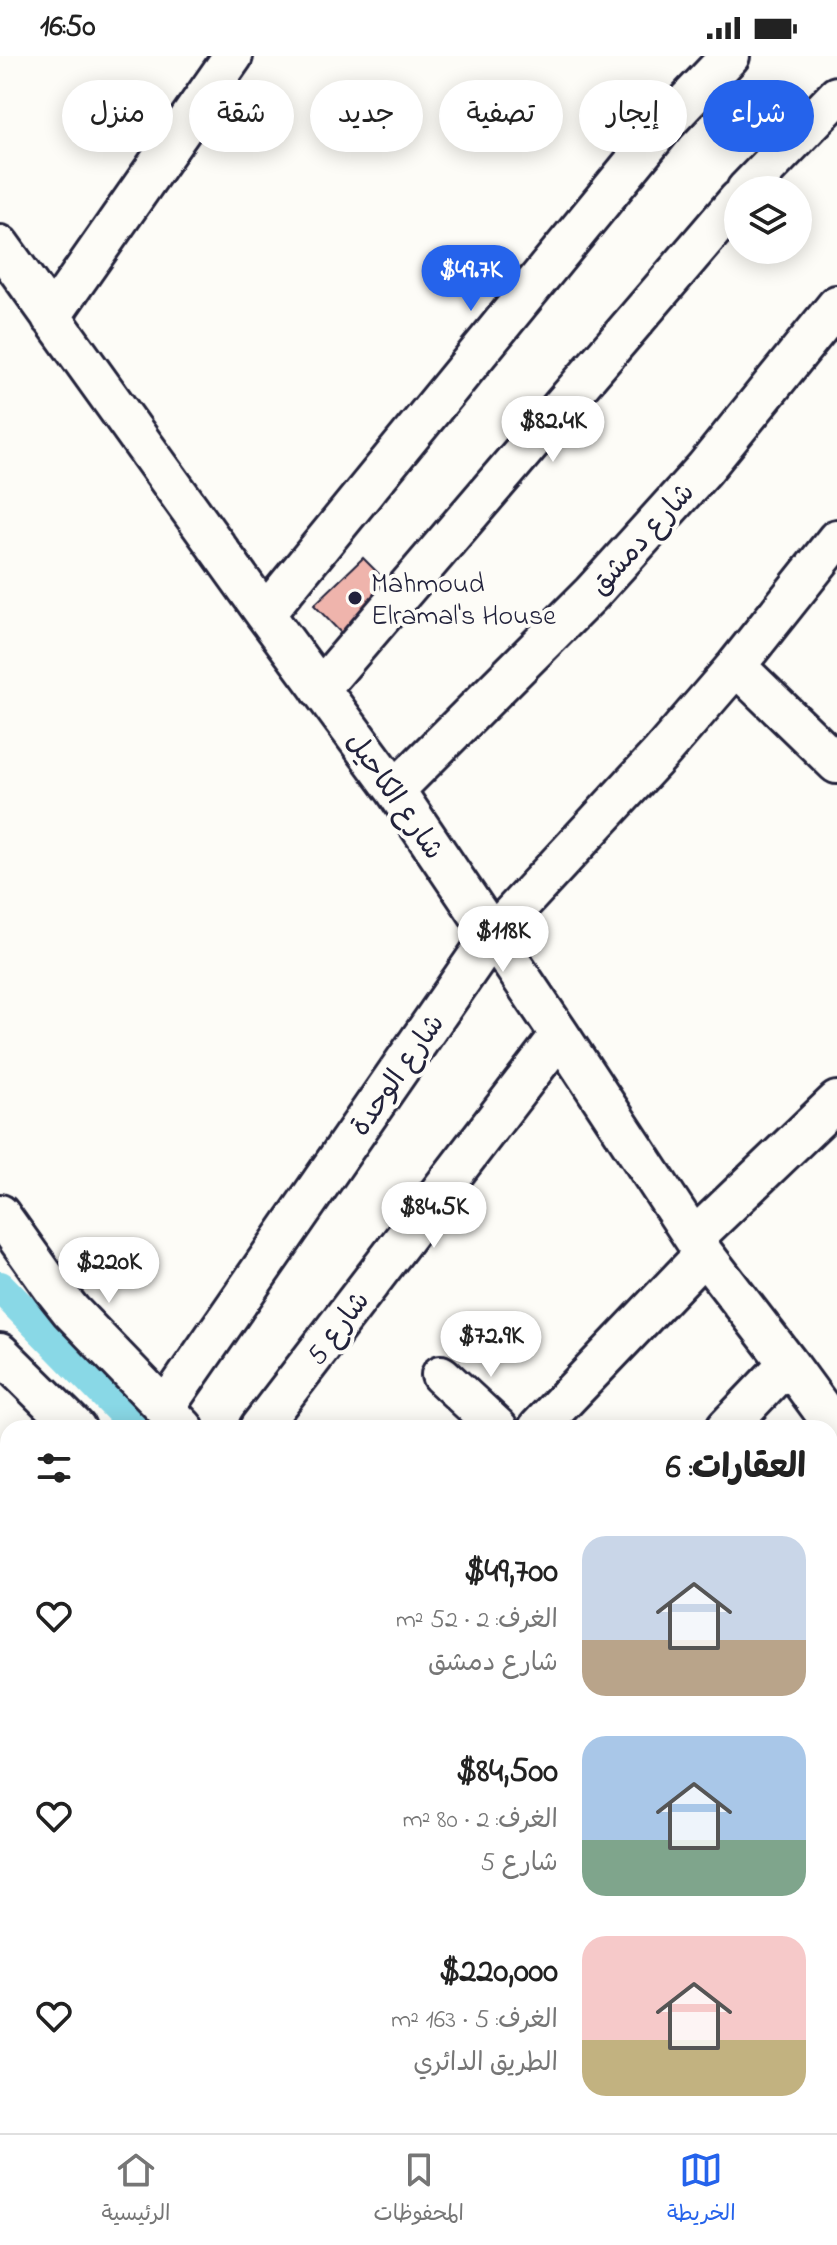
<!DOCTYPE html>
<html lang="ar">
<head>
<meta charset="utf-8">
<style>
	body { margin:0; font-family:"Indie Flower","Playpen Sans Arabic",sans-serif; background:#f2f2f2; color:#222; direction:rtl; height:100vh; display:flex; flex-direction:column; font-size:30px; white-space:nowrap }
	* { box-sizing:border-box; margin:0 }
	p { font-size:26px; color:#767676 }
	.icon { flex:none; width:44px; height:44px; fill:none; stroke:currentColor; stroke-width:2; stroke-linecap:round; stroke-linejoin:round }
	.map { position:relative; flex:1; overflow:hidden; direction:ltr }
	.drawer { position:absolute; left:0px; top:1364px; width:838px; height:714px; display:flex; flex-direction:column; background:#fff; border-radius:24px 24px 0 0; box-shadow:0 4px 20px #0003; direction:rtl }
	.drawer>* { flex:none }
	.top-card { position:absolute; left:24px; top:24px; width:790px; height:72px; direction:rtl; display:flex; gap:16px }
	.buttons { position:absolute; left:724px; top:120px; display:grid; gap:16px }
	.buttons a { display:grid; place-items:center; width:88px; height:88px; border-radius:50%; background:#fff; box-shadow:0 4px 20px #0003; font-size:40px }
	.price { position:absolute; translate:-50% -68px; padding:0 18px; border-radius:28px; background:#fff; color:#222; font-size:26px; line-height:52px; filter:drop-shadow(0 2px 4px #0008) }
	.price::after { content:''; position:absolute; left:50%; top:48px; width:24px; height:18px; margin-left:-12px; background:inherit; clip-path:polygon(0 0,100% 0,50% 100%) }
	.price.current { background:#2563eb; color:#fff }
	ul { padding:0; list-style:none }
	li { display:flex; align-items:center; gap:24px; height:200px; padding:0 32px }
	li span { display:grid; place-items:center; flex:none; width:224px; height:160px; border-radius:24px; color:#555 }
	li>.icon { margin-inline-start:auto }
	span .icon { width:96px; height:96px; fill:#fffc; stroke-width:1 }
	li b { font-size:34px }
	h2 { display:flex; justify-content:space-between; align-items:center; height:96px; padding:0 32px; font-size:34px }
	.pill { padding:0 28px; border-radius:36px; background:#fff; box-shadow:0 4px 20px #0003; font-size:28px; line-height:72px }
	.pill.current { background:#2563eb; color:#fff }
	.status { display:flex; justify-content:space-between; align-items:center; height:56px; padding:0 40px; background:#fff; direction:ltr }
	.status svg { height:22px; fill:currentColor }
	.dock { display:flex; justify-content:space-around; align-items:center; height:112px; border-top:2px solid #e0e0e0; background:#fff; font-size:22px; color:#767676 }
	.dock a { display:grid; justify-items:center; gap:4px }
	.dock .current { color:#2563eb }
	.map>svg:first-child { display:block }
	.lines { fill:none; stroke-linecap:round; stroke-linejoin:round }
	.canal { stroke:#89d8e6; stroke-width:32 }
	.building { fill:#efb4ac; stroke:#22223b; stroke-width:2 }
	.minor-casing { stroke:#22223b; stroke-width:44 }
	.minor { stroke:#fdfcf7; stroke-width:38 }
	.poi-dot { fill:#22223b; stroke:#fdfcf7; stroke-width:3 }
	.labels { text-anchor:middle; stroke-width:8; stroke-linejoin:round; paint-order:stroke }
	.street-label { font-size:28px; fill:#22223b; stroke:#fdfcf7 }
	.poi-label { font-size:28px; fill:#22223b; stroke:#fdfcf7; text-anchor:start }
</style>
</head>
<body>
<div class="status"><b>16:50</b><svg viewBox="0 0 49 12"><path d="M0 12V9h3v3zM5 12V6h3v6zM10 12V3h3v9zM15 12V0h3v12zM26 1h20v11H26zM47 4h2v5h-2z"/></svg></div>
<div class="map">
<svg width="837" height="2077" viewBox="0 0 837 2077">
	<rect width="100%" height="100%" fill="#fdfcf7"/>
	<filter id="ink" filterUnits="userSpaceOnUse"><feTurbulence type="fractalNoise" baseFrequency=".0125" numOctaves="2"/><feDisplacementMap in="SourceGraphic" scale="16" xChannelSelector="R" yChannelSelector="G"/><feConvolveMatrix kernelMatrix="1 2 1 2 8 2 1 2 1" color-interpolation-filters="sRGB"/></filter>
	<g filter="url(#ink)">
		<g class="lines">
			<path class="canal" d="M0,1231l138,141
				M719,2070l5,7"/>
		</g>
		<path class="building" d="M363,502l32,32 -49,48 -32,-33z"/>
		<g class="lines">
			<g class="minor-casing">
				<path id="minor" d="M746,134l91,-94
					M0,189l265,369 130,176 165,245 144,219 84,109 49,67
					M51,261l182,-261
					M265,558l401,-491 64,-67
					M736,610l101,98
					M320,633l418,-489
					M395,734l197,-197 113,-125 132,-163
					M0,1158l52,73 19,24 113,117
					M694,1182l143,-137
					M0,1297l76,75
					M441,1319l57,53
					M165,1352l328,-474 168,-181 75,-87 101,-127
					M259,1372l301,-393
					M538,1372l166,-174
					M726,1372l62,-65
					M830,1479l7,-5
					M830,1711l7,7
					M830,1831l7,6
					M830,1975l7,-7
					M830,2016l7,8
					M152,2070l6,7
					M361,2070l5,7
					M490,2070l5,7
					M643,2070l5,7
					M755,2070l5,7
					M691,2077l10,-7"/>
			</g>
			<use href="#minor" class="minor"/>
		</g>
	</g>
	<circle class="poi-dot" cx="355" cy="542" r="8"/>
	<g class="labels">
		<g class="street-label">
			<text transform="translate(641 482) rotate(-48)" y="10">شارع دمشق</text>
			<text transform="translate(396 739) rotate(55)" y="10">شارع الكاحيل</text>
			<text transform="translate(396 1018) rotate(-55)" y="10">شارع الوحدة</text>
			<text transform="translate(337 1271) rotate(-53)" y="10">شارع 5</text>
		</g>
		<g class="poi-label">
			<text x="371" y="536">Mahmoud<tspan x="371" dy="32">Elramal's House</tspan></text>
		</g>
	</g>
</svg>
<div class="buttons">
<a><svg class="icon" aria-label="layers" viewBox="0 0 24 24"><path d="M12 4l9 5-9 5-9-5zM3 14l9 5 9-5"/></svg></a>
</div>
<b class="price current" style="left:471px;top:257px">$49.7K</b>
<b class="price" style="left:553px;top:408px">$82.4K</b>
<b class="price" style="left:503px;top:918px">$118K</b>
<b class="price" style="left:434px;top:1194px">$84.5K</b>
<b class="price" style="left:109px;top:1249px">$220K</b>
<b class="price" style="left:491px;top:1323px">$72.9K</b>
<div class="top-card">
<a class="pill current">شراء</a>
<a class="pill">إيجار</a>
<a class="pill">تصفية</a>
<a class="pill">جديد</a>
<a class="pill">شقة</a>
<a class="pill">منزل</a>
</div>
<section class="drawer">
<h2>العقارات: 6<svg class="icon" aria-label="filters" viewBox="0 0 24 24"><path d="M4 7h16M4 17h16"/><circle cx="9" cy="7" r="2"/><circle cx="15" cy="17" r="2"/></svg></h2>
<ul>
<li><span style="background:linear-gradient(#c9d6e8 65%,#b9a48a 0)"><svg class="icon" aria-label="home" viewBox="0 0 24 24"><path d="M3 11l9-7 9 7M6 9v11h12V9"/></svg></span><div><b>$49,700</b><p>الغرف: 2 · 52 m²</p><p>شارع دمشق</p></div><svg class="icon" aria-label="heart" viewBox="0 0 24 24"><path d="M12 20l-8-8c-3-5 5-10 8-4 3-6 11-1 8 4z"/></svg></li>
<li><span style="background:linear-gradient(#a9c7e8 65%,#7fa58c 0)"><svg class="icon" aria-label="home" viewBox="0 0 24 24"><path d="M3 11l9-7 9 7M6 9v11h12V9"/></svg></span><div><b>$84,500</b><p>الغرف: 2 · 80 m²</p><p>شارع 5</p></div><svg class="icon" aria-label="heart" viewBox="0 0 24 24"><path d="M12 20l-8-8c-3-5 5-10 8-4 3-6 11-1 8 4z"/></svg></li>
<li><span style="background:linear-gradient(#f6c9c9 65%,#c2b280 0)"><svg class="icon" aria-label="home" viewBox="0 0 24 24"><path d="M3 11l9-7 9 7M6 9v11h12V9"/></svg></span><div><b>$220,000</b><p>الغرف: 5 · 163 m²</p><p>الطريق الدائري</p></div><svg class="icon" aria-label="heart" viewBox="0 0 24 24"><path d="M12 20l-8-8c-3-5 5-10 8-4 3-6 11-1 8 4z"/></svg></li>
</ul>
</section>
</div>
<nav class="dock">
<a class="current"><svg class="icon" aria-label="map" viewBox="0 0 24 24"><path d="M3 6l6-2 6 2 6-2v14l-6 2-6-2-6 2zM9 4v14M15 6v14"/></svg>الخريطة</a>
<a><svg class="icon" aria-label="saved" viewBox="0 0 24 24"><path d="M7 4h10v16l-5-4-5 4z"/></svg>المحفوظات</a>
<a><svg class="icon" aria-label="home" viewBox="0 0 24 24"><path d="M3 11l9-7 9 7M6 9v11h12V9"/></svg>الرئيسية</a>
</nav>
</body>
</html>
